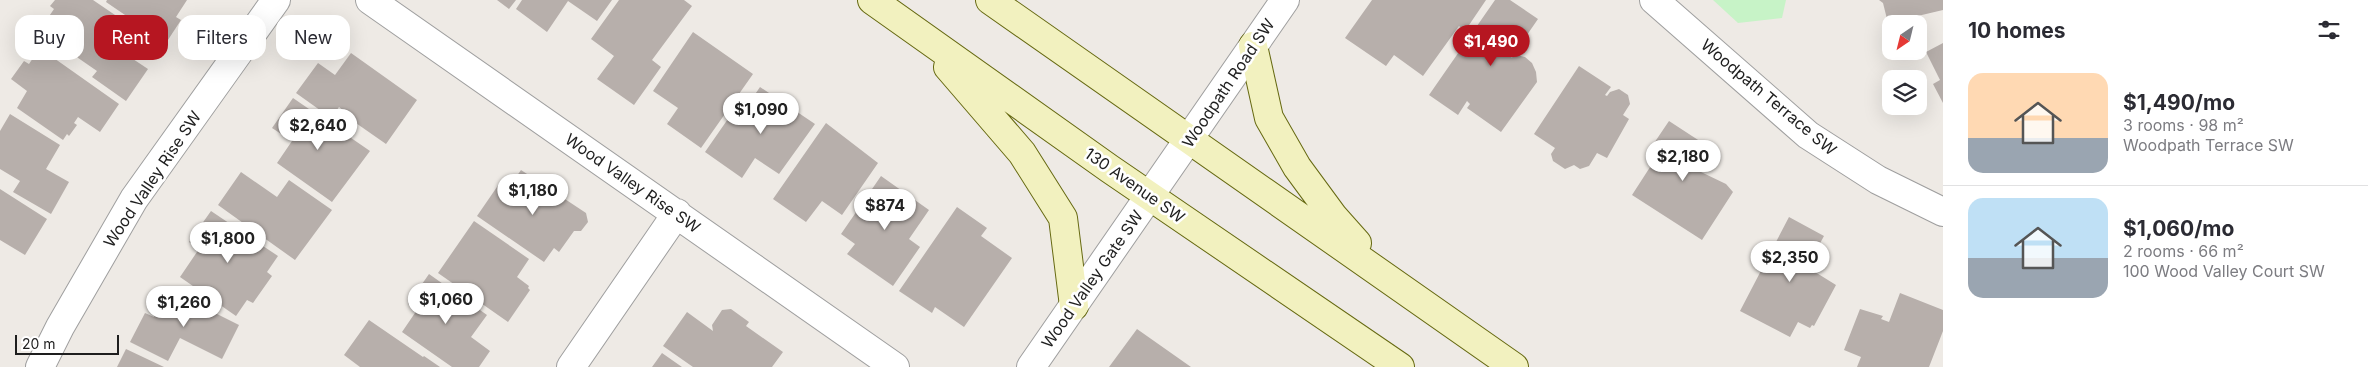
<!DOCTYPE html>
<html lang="en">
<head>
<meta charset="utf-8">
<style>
	body { margin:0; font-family:Inter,sans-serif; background:#f7f7f7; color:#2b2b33; height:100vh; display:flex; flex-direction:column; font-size:19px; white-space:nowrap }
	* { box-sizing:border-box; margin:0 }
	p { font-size:16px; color:#7c7c81 }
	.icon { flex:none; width:28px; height:28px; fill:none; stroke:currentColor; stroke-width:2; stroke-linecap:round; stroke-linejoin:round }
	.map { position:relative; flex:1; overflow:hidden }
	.sheet { display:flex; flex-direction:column; background:#fff; width:425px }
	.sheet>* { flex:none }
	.guide { position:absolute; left:15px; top:15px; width:475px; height:45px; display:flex; gap:10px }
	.needle { width:32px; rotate:215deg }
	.tools { position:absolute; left:1882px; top:15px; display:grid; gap:10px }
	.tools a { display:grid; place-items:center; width:45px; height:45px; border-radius:10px; background:#fff; box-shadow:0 5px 20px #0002; font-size:25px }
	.scale { position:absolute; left:15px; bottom:12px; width:104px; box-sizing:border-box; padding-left:5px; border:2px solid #1e1e1e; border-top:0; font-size:14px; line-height:18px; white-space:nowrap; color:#1e1e1e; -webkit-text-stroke:4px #fff; paint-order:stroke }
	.price { position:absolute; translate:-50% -42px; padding:0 11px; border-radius:18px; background:#fff; color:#222; font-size:16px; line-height:32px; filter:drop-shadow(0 1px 2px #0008) }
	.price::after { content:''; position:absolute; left:50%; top:30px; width:15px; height:11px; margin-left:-8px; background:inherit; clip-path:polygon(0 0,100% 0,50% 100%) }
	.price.current { background:#b61621; color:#fff }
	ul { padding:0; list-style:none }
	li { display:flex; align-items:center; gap:15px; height:125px; padding:0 25px }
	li+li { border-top:1px solid #e1e1e2 }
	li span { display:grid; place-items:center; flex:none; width:140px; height:100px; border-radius:15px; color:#555 }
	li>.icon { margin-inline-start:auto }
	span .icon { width:60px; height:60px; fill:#fffc; stroke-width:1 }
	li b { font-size:21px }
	h2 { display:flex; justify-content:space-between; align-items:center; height:60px; padding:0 25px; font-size:21px }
	.pill { padding:0 18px; border-radius:15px; background:#fff; box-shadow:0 5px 20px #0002; font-size:18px; line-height:45px }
	.pill.current { background:#b61621; color:#fff }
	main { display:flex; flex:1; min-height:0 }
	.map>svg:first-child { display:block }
	.park { fill:#c7f3c7 }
	.building { fill:#b7afab }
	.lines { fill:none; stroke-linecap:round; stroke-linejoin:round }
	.street-casing { stroke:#9f9f9f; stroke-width:30 }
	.secondary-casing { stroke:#666911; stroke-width:30 }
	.street { stroke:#fff; stroke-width:28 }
	.secondary { stroke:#f2f1bf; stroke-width:28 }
	.labels { text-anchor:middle; stroke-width:5; stroke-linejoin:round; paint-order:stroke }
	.street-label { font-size:16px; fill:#1e1e1e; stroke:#fff }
</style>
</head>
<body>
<main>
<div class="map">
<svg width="1943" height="367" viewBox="0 0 1943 367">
	<rect width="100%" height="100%" fill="#eeeae5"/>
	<path class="park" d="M1713,0h73l-4,18 -44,5z"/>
	<path class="building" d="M55,0h38l47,32 -12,18 4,4 -2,3 18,12 -22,32 -34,-24 5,-6 -58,-40 15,-22 -4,-3z
		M107,0h80l-11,17 5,3 -15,23 -60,-41z
		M497,0h19l-7,9z
		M522,0h90l-15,21 -29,-20 -21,31 -31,-23z
		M619,0h65l8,6 -40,54 9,7 -27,38 -37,-26 17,-23 -23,-17z
		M1372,0h114l-21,31 -6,-5 -36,50 -29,-21 -8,11 -41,-28z
		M1495,0h15l28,19 -27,39 5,-3 9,2 7,6 4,9 1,10 -36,50 -34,-24 3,-4 -3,-3 -9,14 -29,-20z
		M1879,0h64v10l-55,13 -5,-20z
		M693,32l60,42 -52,74 -34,-24 11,-16 -25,-17z
		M1943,43v60l-10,-19 7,-4 -14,-28z
		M37,52l11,8 3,-4 68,48 -19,28 -22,-15 -4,6 3,2 -8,11 -2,-2 -4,6 -46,-32 10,-17 -16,-12 13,-18 5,3z
		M351,53l66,47 -31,44 -33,-23 1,-2 -15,-12 -8,11 -35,-25 22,-30 17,12z
		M1579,66l32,21 -6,8 2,1 3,-4 9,-3 9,6 2,9 -7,11 6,4 -22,39 -10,-5 -8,13 -9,3 -6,-4 -9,4 -12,-8 -2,-7 4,-6 -21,-14z
		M760,87l55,37 -36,50 -24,-16 -13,20 -37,-26 25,-36 7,5z
		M293,98l77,53 -38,51 -55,-39 15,-22 -20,-13z
		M10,114l50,31 -14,24 23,13 -18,32 -38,-22 7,-11 -20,-12v-38z
		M1669,121l46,30 -14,21 25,12 7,8 -31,48 -70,-45 22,-34 -8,-6z
		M826,123l52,40 -36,52 -20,-14 -16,21 -33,-23z
		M521,170l65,43 2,9 -7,9h-7l-15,21 -5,-4 -10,14 -67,-46 22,-32 8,6z
		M241,172l36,25 12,-17 43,30 -37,50 -77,-55z
		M881,176l48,34 -20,29 11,8 -27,39 -46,-32 8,-10 -14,-10z
		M0,189l47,30 -22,36 -25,-15z
		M957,207l30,21 -6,8 31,22 -48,69 -29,-20 -3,6 -33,-22z
		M211,211l67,45 -11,16 5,4 -19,27 -6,-3 -11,16 -56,-39 19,-28 -10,-7z
		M1789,217l35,19 -17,31 29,18 -22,41 -2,-1 -2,3 -12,-6 -8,15 -50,-26z
		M474,221l55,38 -12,18 12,9 -1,2 2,2 -22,32 -70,-49z
		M429,274l58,41 -16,22 19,14 -11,16h-27l-50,-35 15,-22 -9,-6z
		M169,290l70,35 -17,34 -42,-21 -12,23 -38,-19 15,-29 9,4z
		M1900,293l43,17v21l-14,36h-72l4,-10 -17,-7 16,-41 23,7 -2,3 8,3z
		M731,309l18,13 -3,4 37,26 -11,15h-79l-30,-21 24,-34 26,19 -1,-6 10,-15z
		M369,320l54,37 1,-1 16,11h-80l-16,-12z
		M1137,329l54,38h-82z
		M126,349l38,18h-47z
		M662,353l20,14h-30z"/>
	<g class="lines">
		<g class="street-casing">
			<path id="street" d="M370,0l525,367
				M1654,0l154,135 70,45 65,32
				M40,367l20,-40 74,-128 142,-199
				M571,367l106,-154
				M1031,367l254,-367"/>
		</g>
		<g class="secondary-casing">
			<path id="secondary" d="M872,0l238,169 290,198
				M990,0l524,367
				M1253,46l16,72 28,49 36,49 24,27
				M948,67l74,86 41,65 11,88"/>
		</g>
		<use href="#street" class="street"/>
		<use href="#secondary" class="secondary"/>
	</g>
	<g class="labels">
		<g class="street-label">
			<text transform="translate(1228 83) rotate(-56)" y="6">Woodpath Road SW</text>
			<text transform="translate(1769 97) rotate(40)" y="6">Woodpath Terrace SW</text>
			<text transform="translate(152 179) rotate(-56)" y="6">Wood Valley Rise SW</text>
			<text transform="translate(633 183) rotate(35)" y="6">Wood Valley Rise SW</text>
			<text transform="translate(1135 185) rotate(35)" y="6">130 Avenue SW</text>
			<text transform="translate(1092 279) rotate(-55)" y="6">Wood Valley Gate SW</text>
		</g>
	</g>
</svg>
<div class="tools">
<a><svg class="needle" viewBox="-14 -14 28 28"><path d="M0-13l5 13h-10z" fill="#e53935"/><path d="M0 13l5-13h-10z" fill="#7c7c81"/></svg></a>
<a><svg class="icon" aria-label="layers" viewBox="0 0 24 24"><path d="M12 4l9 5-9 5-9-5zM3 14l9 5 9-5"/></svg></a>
</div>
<div class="scale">20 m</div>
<b class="price current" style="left:1491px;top:67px">$1,490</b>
<b class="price" style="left:761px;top:135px">$1,090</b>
<b class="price" style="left:318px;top:151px">$2,640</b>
<b class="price" style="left:1683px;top:182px">$2,180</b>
<b class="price" style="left:533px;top:216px">$1,180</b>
<b class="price" style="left:885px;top:231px">$874</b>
<b class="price" style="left:228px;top:264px">$1,800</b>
<b class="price" style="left:1790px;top:283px">$2,350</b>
<b class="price" style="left:446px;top:325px">$1,060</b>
<b class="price" style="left:184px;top:328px">$1,260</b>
<div class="guide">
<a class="pill">Buy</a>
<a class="pill current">Rent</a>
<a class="pill">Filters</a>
<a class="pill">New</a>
</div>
</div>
<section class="sheet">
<h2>10 homes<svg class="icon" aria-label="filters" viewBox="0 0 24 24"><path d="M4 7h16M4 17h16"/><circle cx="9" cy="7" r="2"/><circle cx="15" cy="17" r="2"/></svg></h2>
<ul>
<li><span style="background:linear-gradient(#ffd9b3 65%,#9aa5b1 0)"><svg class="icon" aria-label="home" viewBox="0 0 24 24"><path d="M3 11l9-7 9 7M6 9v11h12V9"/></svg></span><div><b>$1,490/mo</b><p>3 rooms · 98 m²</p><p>Woodpath Terrace SW</p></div></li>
<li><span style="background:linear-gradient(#bfe0f5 60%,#9aa5b1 0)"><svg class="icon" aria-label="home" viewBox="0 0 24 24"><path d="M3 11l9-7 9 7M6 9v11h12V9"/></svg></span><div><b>$1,060/mo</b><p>2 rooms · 66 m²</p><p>100 Wood Valley Court SW</p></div></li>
</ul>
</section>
</main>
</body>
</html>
